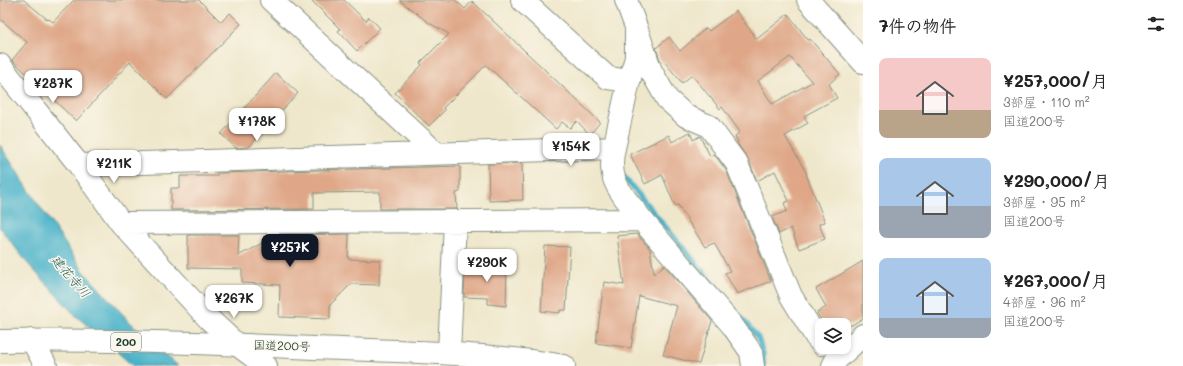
<!DOCTYPE html>
<html lang="ja">
<head>
<meta charset="utf-8">
<style>
	body { margin:0; font-family:Mali,"Klee One",sans-serif; background:#f2f2f2; color:#222; height:100vh; display:flex; flex-direction:column; font-size:15px; white-space:nowrap }
	* { box-sizing:border-box; margin:0 }
	p { font-size:13px; color:#767676 }
	.icon { flex:none; width:22px; height:22px; fill:none; stroke:currentColor; stroke-width:2; stroke-linecap:round; stroke-linejoin:round }
	.map { position:relative; flex:1; overflow:hidden }
	.details { display:flex; flex-direction:column; background:#fff; width:320px }
	.details>* { flex:none }
	.buttons { position:absolute; left:815px; top:318px; display:grid; gap:8px }
	.buttons a { display:grid; place-items:center; width:36px; height:36px; border-radius:8px; background:#fff; box-shadow:0 2px 6px #0003; font-size:20px }
	.price { position:absolute; translate:-50% -34px; padding:0 9px; border-radius:8px; background:#fff; color:#222; font-size:13px; line-height:26px; filter:drop-shadow(0 1px 2px #0008) }
	.price::after { content:''; position:absolute; left:50%; top:24px; width:12px; height:9px; margin-left:-6px; background:inherit; clip-path:polygon(0 0,100% 0,50% 100%) }
	.price.selected { background:#111827; color:#fff }
	ul { padding:0; list-style:none }
	li { display:flex; align-items:center; gap:12px; height:100px; padding:0 16px }
	li span { display:grid; place-items:center; flex:none; width:112px; height:80px; border-radius:8px; color:#555 }
	li>.icon { margin-inline-start:auto }
	span .icon { width:48px; height:48px; fill:#fffc; stroke-width:1 }
	li b { font-size:17px }
	h2 { display:flex; justify-content:space-between; align-items:center; height:48px; padding:0 16px; font-size:17px }
	main { display:flex; flex:1; min-height:0 }
	.map>svg:first-child { display:block }
	.water { fill:#4ab2c9; stroke:#34787e }
	.lines { fill:none; stroke-linecap:round; stroke-linejoin:round }
	.stream { stroke:#4ab2c9; stroke-width:5.5 }
	.building { fill:#dfa788; fill-rule:evenodd }
	.street-casing { stroke:#879280; stroke-width:24 }
	.secondary-casing { stroke:#879280; stroke-width:24 }
	.highway-casing { stroke:#879280; stroke-width:24 }
	.street { stroke:#fff; stroke-width:22 }
	.secondary { stroke:#fff; stroke-width:22 }
	.highway { stroke:#fff; stroke-width:22 }
	.labels { text-anchor:middle; stroke-width:3; stroke-linejoin:round; paint-order:stroke }
	.shield { fill:#fbf7ec; stroke:#61756b; stroke-width:1 }
	.shield-label { font-size:11px; font-weight:bold; fill:#1f3d34 }
	.street-label { font-size:12px; fill:#1f3d34; stroke:#fbf7ec }
	.water-label { font-size:13px; font-style:italic; fill:#2c6061; stroke:#fbf7ec }
</style>
</head>
<body>
<main>
<div class="map">
<svg width="863" height="366" viewBox="0 0 863 366">
	<rect width="100%" height="100%" fill="#fbf7ec"/>
	<filter id="ink" filterUnits="userSpaceOnUse"><feTurbulence type="fractalNoise" baseFrequency=".025" numOctaves="2"/><feDisplacementMap in="SourceGraphic" scale="8" xChannelSelector="R" yChannelSelector="G"/><feConvolveMatrix kernelMatrix="1 2 1 2 8 2 1 2 1" color-interpolation-filters="sRGB"/></filter>
	<filter id="wash" filterUnits="userSpaceOnUse"><feTurbulence type="fractalNoise" baseFrequency=".012" numOctaves="4" result="noise"/><feDisplacementMap in="SourceGraphic" scale="16" xChannelSelector="R" yChannelSelector="G"/><feGaussianBlur stdDeviation="0.9" result="paint"/><feColorMatrix in="noise" values="0 0 0 0 0 0 0 0 0 0 0 0 0 0 0 0 0 1.4 0 .05"/><feComposite in="paint" operator="in"/></filter>
	<g filter="url(#wash)">
		<rect width="100%" height="100%" fill="#efe7cb"/>
		<path class="water" d="M0,145l35,54 50,74 45,49 48,44h-45l-58,-51 -46,-50 -29,-37z"/>
		<g class="lines">
			<path class="stream" d="M624,177l134,161 5,16v12"/>
		</g>
		<g id="blocks">
			<path class="building" d="M0,0h24l24,20 1,-1 4,3 21,-22h125l22,22 9,-9 11,11 -74,75 -37,-37 -54,59 -64,-61 15,-18 -27,-23z
				M311,0h33l22,21 3,-4 11,11 -23,23 -19,-20 2,-2z
				M399,0h56l10,9 7,-8 128,121 -10,13 -13,-14 -7,7 -8,-6 -6,7 -70,-64 -43,43 2,2 -16,16 -34,-33 27,-28 -2,-2 29,-29 -20,-11z
				M736,11l21,28 31,-25 20,26 2,-1 30,35 -11,10 8,14 -33,18 4,7 -23,13 22,38h-1l19,48 -6,2 6,15 -26,10 -8,-21 -12,6 -7,-17 15,-6 -3,-8 5,-2 -14,-30 -18,10 -9,-22 -11,-16 1,-1 -3,-6 5,-4 -18,-25 -2,2 -28,-34 -10,8 -18,-22 -1,1 -3,-2 -4,-12 13,-11 11,14 26,-23 3,3zM790,57l22,25 -40,22 -14,-23z
				M276,73l22,20 -49,54 -13,1 -15,-14z
				M690,132l3,8 7,-4 10,20 4,-2 12,16 45,111 -34,13 -12,-21 5,-2 -16,-28 -9,4 -27,-42 -3,1 -13,-31 -17,9 -15,-30 39,-19 3,7z
				M522,163l1,37 -34,1 -1,-37z
				M460,166v26l-4,1 1,16h-77v-17l-66,1v16l-143,1v-22h9v-12h37v-3z
				M349,234l-1,25 32,1 -1,25 -28,-1 -21,21v14l-51,-2 1,-32 -38,-2v-14l-54,-1v-33h51l-1,21 28,-15h15l1,-6z
				M637,234l13,15 4,25 10,-9 48,56 -13,43 -36,-9 14,-49 -38,-10 -8,52 -35,-5 8,-61 20,3 -7,-49z
				M545,246l25,1 -4,63h-6v3l-19,-2z
				M863,261v57l-11,7h-28l-7,-12 9,-6 -10,-18z
				M465,265l42,1 -1,40 -18,-2v-6l-24,-1z"/>
		</g>
	</g>
	<g filter="url(#ink)">
		<use href="#blocks" fill-opacity="0" stroke="#879280" stroke-width="1"/>
		<g class="lines">
			<g class="street-casing">
				<path id="street" d="M271,0l165,153
					M522,0l86,78 21,3
					M626,0l10,27 15,44 16,28 19,17 23,10 28,38 54,132 25,41 6,7
					M0,65l79,100 42,58 88,96 27,25
					M614,148c-8,35 9,46 28,72
					M79,165l535,-17 15,-67 7,-23v-31
					M121,223l521,-3 90,105 19,27 2,14
					M32,340l14,26
					M449,353l6,-132
					M833,366l3,-6 27,-25"/>
			</g>
			<g class="secondary-casing">
				<path id="secondary" d="M808,0l55,62
					M236,344l30,22"/>
			</g>
			<g class="highway-casing">
				<path id="highway" d="M0,341c105,-2 209,2 314,7 83,3 167,4 250,18"/>
			</g>
			<use href="#street" class="street"/>
			<use href="#secondary" class="secondary"/>
			<use href="#highway" class="highway"/>
		</g>
	</g>
	<g class="labels">
		<rect class="shield" x="111" y="333" width="30" height="18" rx="3"/>
		<g class="shield-label">
			<text x="126" y="346">200</text>
		</g>
		<g class="street-label">
			<text transform="translate(282 346) rotate(2)" y="4">国道200号</text>
		</g>
		<g class="water-label">
			<text transform="translate(71 276) rotate(49)" y="5">建花寺川</text>
		</g>
	</g>
</svg>
<div class="buttons">
<a><svg class="icon" aria-label="layers" viewBox="0 0 24 24"><path d="M12 4l9 5-9 5-9-5zM3 14l9 5 9-5"/></svg></a>
</div>
<b class="price" style="left:53px;top:104px">¥287K</b>
<b class="price" style="left:257px;top:142px">¥178K</b>
<b class="price" style="left:571px;top:167px">¥154K</b>
<b class="price" style="left:114px;top:184px">¥211K</b>
<b class="price selected" style="left:290px;top:268px">¥257K</b>
<b class="price" style="left:487px;top:283px">¥290K</b>
<b class="price" style="left:234px;top:319px">¥267K</b>
</div>
<section class="details">
<h2>7件の物件<svg class="icon" aria-label="filters" viewBox="0 0 24 24"><path d="M4 7h16M4 17h16"/><circle cx="9" cy="7" r="2"/><circle cx="15" cy="17" r="2"/></svg></h2>
<ul>
<li><span style="background:linear-gradient(#f6c9c9 65%,#b9a48a 0)"><svg class="icon" aria-label="home" viewBox="0 0 24 24"><path d="M3 11l9-7 9 7M6 9v11h12V9"/></svg></span><div><b>¥257,000/月</b><p>3部屋 · 110 m²</p><p>国道200号</p></div></li>
<li><span style="background:linear-gradient(#a9c7e8 60%,#9aa5b1 0)"><svg class="icon" aria-label="home" viewBox="0 0 24 24"><path d="M3 11l9-7 9 7M6 9v11h12V9"/></svg></span><div><b>¥290,000/月</b><p>3部屋 · 95 m²</p><p>国道200号</p></div></li>
<li><span style="background:linear-gradient(#a9c7e8 75%,#9aa5b1 0)"><svg class="icon" aria-label="home" viewBox="0 0 24 24"><path d="M3 11l9-7 9 7M6 9v11h12V9"/></svg></span><div><b>¥267,000/月</b><p>4部屋 · 96 m²</p><p>国道200号</p></div></li>
</ul>
</section>
</main>
</body>
</html>
